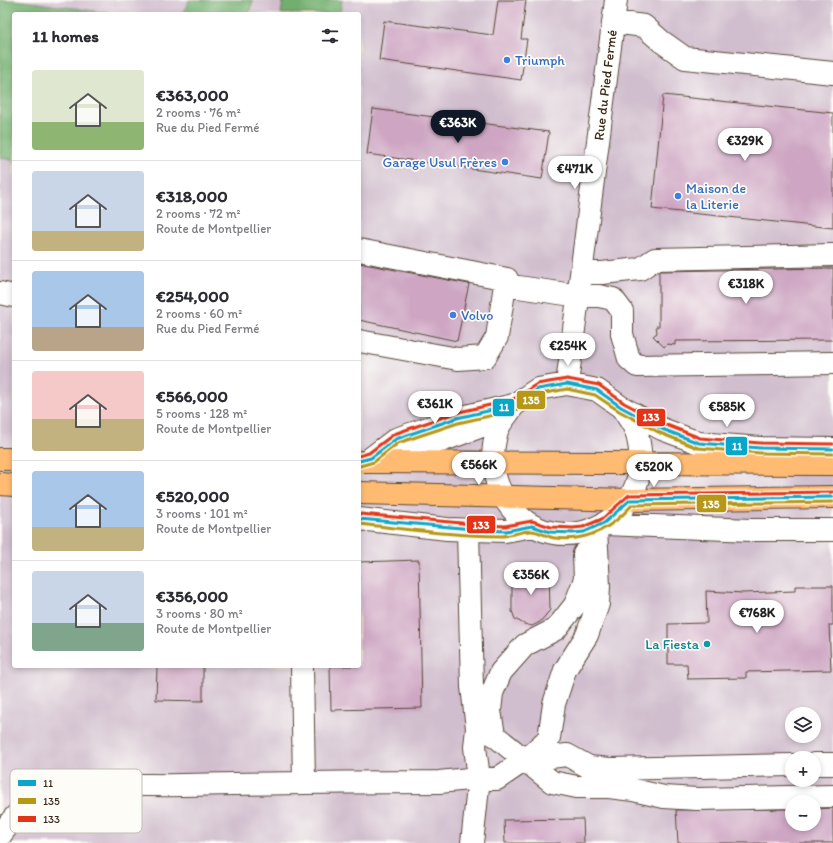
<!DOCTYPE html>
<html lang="en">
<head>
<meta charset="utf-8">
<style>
	body { margin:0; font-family:Itim,sans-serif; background:#f2f2f3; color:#2b2b33; height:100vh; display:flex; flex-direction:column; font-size:15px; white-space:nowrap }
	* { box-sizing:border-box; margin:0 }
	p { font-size:13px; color:#7c7c81 }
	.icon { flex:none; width:22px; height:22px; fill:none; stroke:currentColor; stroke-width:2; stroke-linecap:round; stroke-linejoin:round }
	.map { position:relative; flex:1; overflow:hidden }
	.panel { position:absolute; left:12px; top:12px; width:349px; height:656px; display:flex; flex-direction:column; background:#fff; border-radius:4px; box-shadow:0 2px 6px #0003 }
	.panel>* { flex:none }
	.fabs { position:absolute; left:785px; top:707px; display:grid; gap:8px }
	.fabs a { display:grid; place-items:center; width:36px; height:36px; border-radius:50%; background:#fff; box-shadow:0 2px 6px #0003; font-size:20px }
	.price { position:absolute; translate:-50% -34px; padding:0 9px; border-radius:14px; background:#fff; color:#222; font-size:13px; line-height:26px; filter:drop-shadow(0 1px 2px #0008) }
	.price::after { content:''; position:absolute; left:50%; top:24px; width:12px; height:9px; margin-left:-6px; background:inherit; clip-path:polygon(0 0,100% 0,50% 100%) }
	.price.selected { background:#111827; color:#fff }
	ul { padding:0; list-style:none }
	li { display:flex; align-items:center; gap:12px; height:100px; padding:0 20px }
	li+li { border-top:1px solid #e1e1e2 }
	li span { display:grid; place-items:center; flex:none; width:112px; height:80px; border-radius:4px; color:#555 }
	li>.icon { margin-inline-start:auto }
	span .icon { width:48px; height:48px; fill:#fffc; stroke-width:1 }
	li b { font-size:17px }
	h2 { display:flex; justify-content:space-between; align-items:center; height:48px; padding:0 20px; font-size:17px }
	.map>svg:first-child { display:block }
	.industrial { fill:#d0bdcd; fill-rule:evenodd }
	.forest { fill:#72af6e; stroke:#566c46 }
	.building { fill:#cea6c3 }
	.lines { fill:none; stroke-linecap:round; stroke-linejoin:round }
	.minor-casing { stroke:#574639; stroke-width:24 }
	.major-casing { stroke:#574639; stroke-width:24 }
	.minor { stroke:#fff; stroke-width:22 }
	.major { stroke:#ffbb71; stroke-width:22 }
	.bus-1-casing { stroke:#fdfcf7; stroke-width:6 }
	.bus-2-casing { stroke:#fdfcf7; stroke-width:6 }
	.bus-3-casing { stroke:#fdfcf7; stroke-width:6 }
	.bus-1 { stroke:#08a7ca; stroke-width:3 }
	.bus-2 { stroke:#b69718; stroke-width:3 }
	.bus-3 { stroke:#e43417; stroke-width:3 }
	.shop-dot { fill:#3f7fe0; stroke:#fdfcf7; stroke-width:1.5 }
	.culture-dot { fill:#0f9aa8; stroke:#fdfcf7; stroke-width:1.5 }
	.labels { text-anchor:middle; stroke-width:3.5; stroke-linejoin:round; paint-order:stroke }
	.shop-label { font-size:14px; fill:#366cbe; stroke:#fdfcf7; text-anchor:start }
	.street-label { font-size:14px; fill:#3b2a1e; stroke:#fdfcf7 }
	.culture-label { font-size:14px; fill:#0d838f; stroke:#fdfcf7; text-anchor:end }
	.key { fill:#fdfcf7; stroke:#c3bdb6; stroke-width:1 }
	.key-label { font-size:11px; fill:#3b2a1e }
	.line-badge { stroke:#fdfcf7; stroke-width:1.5 }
	.badge-label { font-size:11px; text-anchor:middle; font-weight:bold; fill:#fff }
</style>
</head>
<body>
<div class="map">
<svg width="833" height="843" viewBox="0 0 833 843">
	<rect width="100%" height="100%" fill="#fdfcf7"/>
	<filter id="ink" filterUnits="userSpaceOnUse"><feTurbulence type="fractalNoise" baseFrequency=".025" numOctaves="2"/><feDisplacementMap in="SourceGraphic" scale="8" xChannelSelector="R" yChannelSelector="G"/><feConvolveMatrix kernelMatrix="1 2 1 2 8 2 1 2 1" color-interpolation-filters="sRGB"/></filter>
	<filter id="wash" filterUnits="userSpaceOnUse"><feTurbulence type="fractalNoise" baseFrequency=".012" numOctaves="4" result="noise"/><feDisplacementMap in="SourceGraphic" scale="16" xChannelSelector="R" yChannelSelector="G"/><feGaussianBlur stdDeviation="0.9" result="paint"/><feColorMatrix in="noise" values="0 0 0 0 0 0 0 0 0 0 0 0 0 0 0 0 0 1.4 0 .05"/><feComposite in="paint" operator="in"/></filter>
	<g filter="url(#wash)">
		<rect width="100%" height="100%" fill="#f7e5d0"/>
		<path class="industrial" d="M0,0h833v843h-833zM14,14h345v652h-345zM792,714h22v22h-22zM792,758h22v22h-22zM792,802h22v22h-22z"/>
		<path class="forest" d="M0,0h15l102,14h-103v147l-14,-4z
			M189,0h64l-4,14h-66z
			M283,0h59l-2,14h-59z"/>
		<g id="blocks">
			<path class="building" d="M498,0h28l-5,39h6l-6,41 -142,-20 5,-39 109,14z
				M663,95l170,18v115l-181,-19z
				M373,109l176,23 -7,47 -175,-25z
				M359,263l110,21 -12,57 -98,-21z
				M833,268v72l-158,1v4l-8,-1 -3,3 -11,-11 4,-3 -1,-7h3v-55z
				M419,560l3,148 -91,2 -1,-44h29v-104z
				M549,571l1,39 -10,12 -8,4 -8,-2 -9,-5 -3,-8v-39z
				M795,586h38v39h-4l2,45 -85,2v6l-58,1 -1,-15h-19v-40l39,-1 -1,-32 38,2 51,-2z
				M157,666h46v35l-47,-1z
				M833,808v35h-155l-2,-33 116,-1v15h22v-15z
				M583,819l1,24h-79l-1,-23z"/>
		</g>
	</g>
	<g filter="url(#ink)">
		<use href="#blocks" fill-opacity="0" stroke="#574639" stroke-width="1"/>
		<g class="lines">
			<g class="minor-casing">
				<path id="minor" d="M613,22l31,4 17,15 24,17 148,15
					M359,250l148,29 -2,6
					M582,271l20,2 38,-4 15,-10 178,-4
					M0,293l14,3
					M359,341l99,18 27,-2 12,-20 8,-52 74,11h20l14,3 9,12v23l7,25 8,7 196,-3
					M567,384l49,-384
					M514,405c-5,8 -14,17 -17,26 -6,22 -6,41 4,61 40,80 161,37 136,-58 -2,-8 -10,-18 -15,-26
					M392,453l38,-8 66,-24
					M371,458l25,-19 61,-21 57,-13 24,-16 29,-5 30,6 24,17 41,22 37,14 61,5 73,1
					M359,519l88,10 58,2 28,-5
					M605,524l146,6h82
					M468,530l4,157 5,41 -2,19 4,31 -7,65
					M584,554l1,25 -10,26 -19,24 -31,16 -24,27 -9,21 -2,18 4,24 58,47 25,5h32l24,3 31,7 33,2 136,-3
					M302,666l2,117
					M525,760l42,-5 22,12 21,2 182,-4
					M814,764h19
					M0,836c12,-17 25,-34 46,-41 45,-14 90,-9 136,-10 86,-2 171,-3 257,-3l40,-4 18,1 28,-19 24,-22 5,-34 11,-34 22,-35 11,-31 1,-18 -3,-57"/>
			</g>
			<g class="major-casing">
				<path id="major" d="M0,459h14
					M359,462l474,2
					M0,484l14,1
					M359,493l271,7 203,-3"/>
			</g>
			<use href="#minor" class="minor"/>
			<use href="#major" class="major"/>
			<g class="bus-1-casing">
				<path id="bus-1" d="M359,461l12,-3 25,-19 61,-21 57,-13 24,-16 29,-5 30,6 24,17 41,22 37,14 61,5 73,1
					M359,519l125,11 22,1 26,-5 18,6 23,1 11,-1 20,-9 26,-23 203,-3"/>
			</g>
			<g class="bus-2-casing">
				<path id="bus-2" d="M360,466l14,-4 24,-19 60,-20 58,-13 24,-16 27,-5 28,6 24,16 41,22 38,15 62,5 73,1
					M359,524c47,5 95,12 142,12 11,0 20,-5 30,-5 8,0 16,6 24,7 31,4 57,-10 77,-33l201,-3"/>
			</g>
			<g class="bus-3-casing">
				<path id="bus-3" d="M359,456l10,-3 25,-19 61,-21 57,-13 25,-16 30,-5 32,6 25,18 40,21 36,14 60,5 73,1
					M360,514l124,11 21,1 27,-5 19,6 22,1 10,-1 19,-8 27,-24 204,-3"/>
			</g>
			<use href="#bus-1" class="bus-1"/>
			<use href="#bus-2" class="bus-2"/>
			<use href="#bus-3" class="bus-3"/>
		</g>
	</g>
	<g class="shop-dot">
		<circle cx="507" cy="60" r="4"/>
		<circle cx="505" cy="162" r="4"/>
		<circle cx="678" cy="196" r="4"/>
		<circle cx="453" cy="315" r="4"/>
	</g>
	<circle class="culture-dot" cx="707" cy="644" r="4"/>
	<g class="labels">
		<g class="shop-label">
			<text x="515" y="65">Triumph</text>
			<text x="497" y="167" text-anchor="end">Garage Usul Frères</text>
			<text x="686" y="193">Maison de<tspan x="686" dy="16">la Literie</tspan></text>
			<text x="461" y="320">Volvo</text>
		</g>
		<g class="street-label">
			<text transform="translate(605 85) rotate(-83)" y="5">Rue du Pied Fermé</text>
		</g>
		<g class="culture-label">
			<text x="699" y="649">La Fiesta</text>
		</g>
	</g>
	<rect x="10" y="769" width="132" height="64" rx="6" class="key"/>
	<rect x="18" y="780" width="18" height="6" fill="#08a7ca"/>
	<rect x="18" y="798" width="18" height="6" fill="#b69718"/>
	<rect x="18" y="816" width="18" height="6" fill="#e43417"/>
	<g class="key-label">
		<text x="43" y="787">11</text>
		<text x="43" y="805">135</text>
		<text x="43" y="823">133</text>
	</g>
	<g class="line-badge">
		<rect x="516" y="390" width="30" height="20" rx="4" fill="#b69718"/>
		<rect x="492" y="398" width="23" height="19" rx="4" fill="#08a7ca"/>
		<rect x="636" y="408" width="30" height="19" rx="4" fill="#e43417"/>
		<rect x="725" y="436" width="23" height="20" rx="4" fill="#08a7ca"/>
		<rect x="696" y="494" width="31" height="19" rx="4" fill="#b69718"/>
		<rect x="466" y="515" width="30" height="19" rx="4" fill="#e43417"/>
	</g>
	<g class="badge-label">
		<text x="531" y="404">135</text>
		<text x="504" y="411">11</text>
		<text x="651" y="421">133</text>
		<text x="737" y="450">11</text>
		<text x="711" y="508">135</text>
		<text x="481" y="529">133</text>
	</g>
</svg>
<div class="fabs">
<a><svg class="icon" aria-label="layers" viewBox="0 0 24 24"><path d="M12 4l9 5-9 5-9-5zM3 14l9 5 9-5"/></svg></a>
<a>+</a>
<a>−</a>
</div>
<b class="price selected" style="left:458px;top:144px">€363K</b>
<b class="price" style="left:745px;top:162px">€329K</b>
<b class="price" style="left:575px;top:190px">€471K</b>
<b class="price" style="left:746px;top:305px">€318K</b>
<b class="price" style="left:568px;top:367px">€254K</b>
<b class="price" style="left:435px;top:425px">€361K</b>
<b class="price" style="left:727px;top:428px">€585K</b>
<b class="price" style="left:479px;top:486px">€566K</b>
<b class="price" style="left:654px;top:488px">€520K</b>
<b class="price" style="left:531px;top:596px">€356K</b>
<b class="price" style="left:757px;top:634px">€768K</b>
<section class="panel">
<h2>11 homes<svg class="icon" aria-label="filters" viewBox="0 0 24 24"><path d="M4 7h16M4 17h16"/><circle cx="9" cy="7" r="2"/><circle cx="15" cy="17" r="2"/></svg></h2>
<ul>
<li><span style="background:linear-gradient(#dfe7d0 65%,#8fb573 0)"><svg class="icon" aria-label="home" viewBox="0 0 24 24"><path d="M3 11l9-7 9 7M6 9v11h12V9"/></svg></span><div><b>€363,000</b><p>2 rooms · 76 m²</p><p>Rue du Pied Fermé</p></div></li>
<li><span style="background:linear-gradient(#c9d6e8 75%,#c2b280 0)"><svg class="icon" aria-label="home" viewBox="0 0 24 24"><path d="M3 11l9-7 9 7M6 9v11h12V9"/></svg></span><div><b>€318,000</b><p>2 rooms · 72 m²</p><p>Route de Montpellier</p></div></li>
<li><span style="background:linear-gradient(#a9c7e8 70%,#b9a48a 0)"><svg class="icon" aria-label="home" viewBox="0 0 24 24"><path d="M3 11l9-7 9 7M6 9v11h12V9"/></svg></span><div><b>€254,000</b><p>2 rooms · 60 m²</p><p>Rue du Pied Fermé</p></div></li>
<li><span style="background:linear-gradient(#f6c9c9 60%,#c2b280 0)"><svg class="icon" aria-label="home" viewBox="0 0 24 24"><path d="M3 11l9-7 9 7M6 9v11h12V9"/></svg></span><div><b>€566,000</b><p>5 rooms · 128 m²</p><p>Route de Montpellier</p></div></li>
<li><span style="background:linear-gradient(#a9c7e8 70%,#c2b280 0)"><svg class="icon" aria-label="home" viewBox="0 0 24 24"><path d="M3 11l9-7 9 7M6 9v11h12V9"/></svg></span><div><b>€520,000</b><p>3 rooms · 101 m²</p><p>Route de Montpellier</p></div></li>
<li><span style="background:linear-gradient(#c9d6e8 65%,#7fa58c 0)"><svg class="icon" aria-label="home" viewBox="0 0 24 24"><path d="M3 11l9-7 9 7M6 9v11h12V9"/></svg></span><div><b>€356,000</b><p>3 rooms · 80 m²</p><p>Route de Montpellier</p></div></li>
</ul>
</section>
</div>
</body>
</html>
